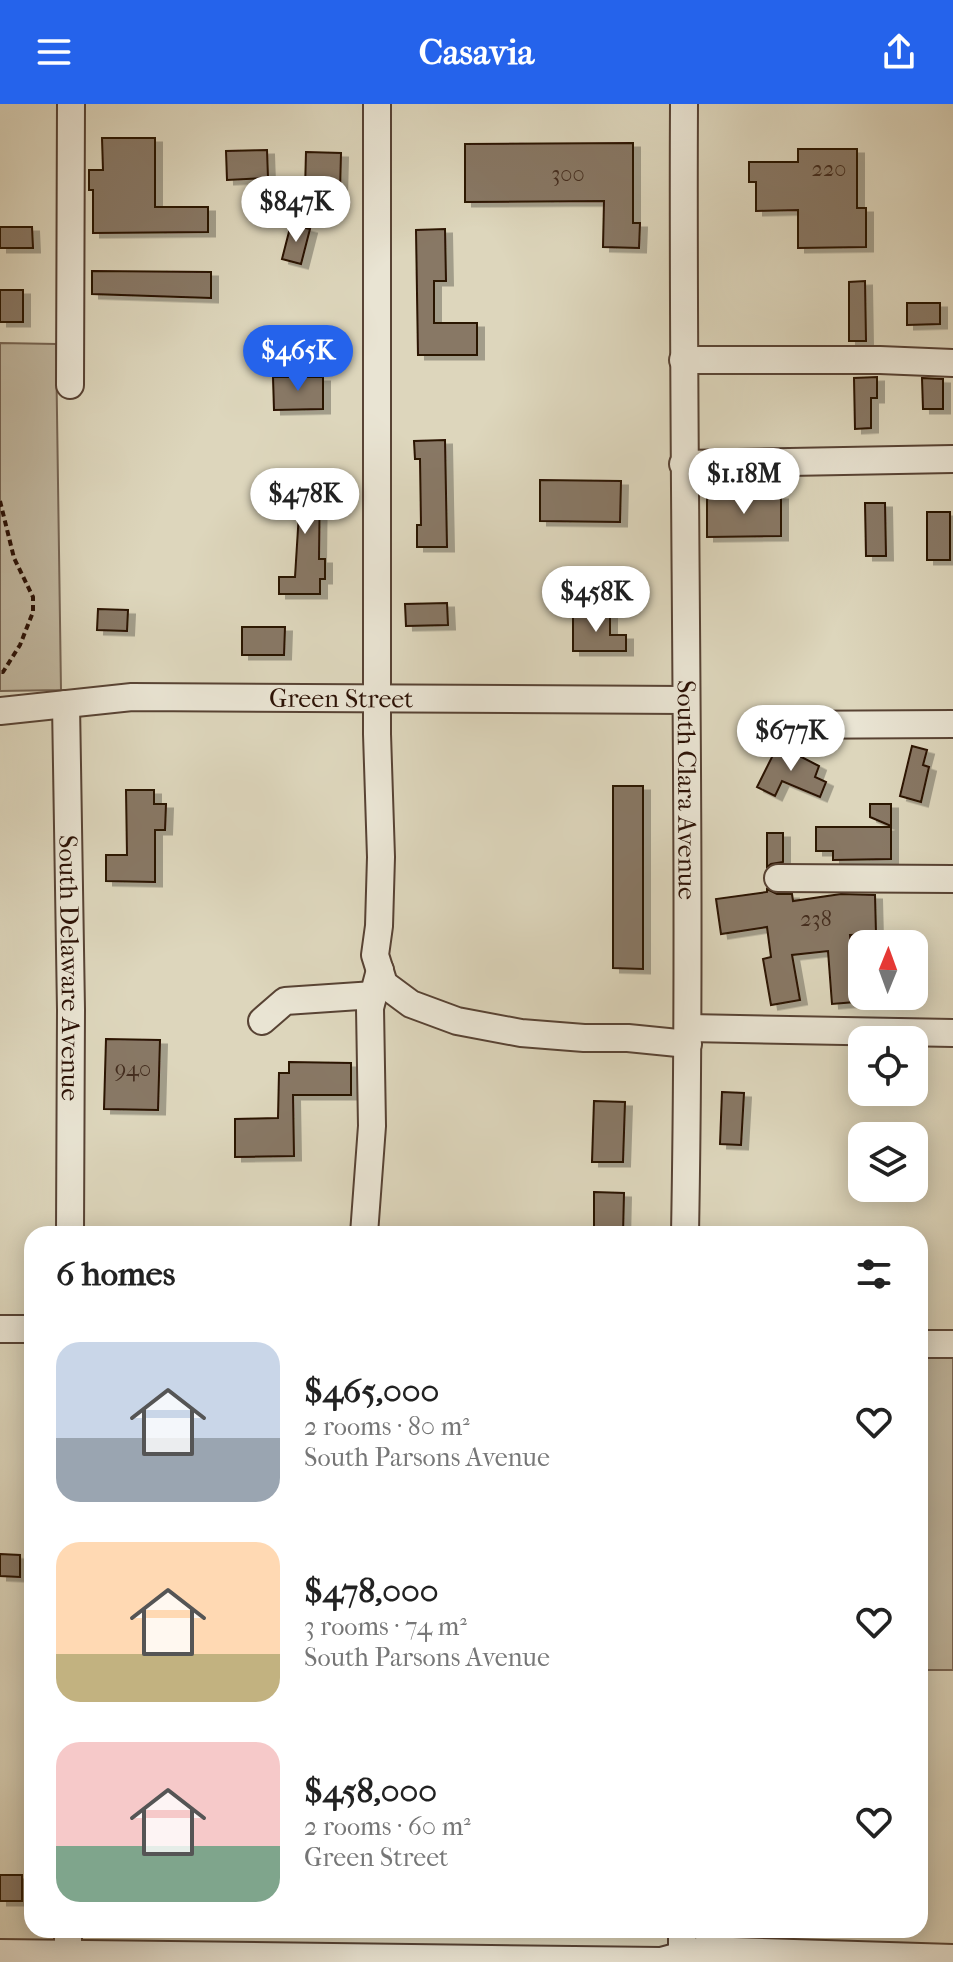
<!DOCTYPE html>
<html lang="en">
<head>
<meta charset="utf-8">
<style>
	body { margin:0; font-family:"IM FELL French Canon",serif; background:#f6f6f6; color:#222; height:100vh; display:flex; flex-direction:column; font-size:30px; white-space:nowrap }
	* { box-sizing:border-box; margin:0 }
	p { font-size:26px; color:#767676 }
	.icon { flex:none; width:44px; height:44px; fill:none; stroke:currentColor; stroke-width:2; stroke-linecap:round; stroke-linejoin:round }
	.map { position:relative; flex:1; overflow:hidden }
	.drawer { position:absolute; left:24px; top:1122px; width:904px; height:712px; display:flex; flex-direction:column; background:#fff; border-radius:24px; box-shadow:0 4px 20px #0003 }
	.drawer>* { flex:none }
	.needle { width:52px; rotate:1deg }
	.fabs { position:absolute; left:848px; top:826px; display:grid; gap:16px }
	.fabs a { display:grid; place-items:center; width:80px; height:80px; border-radius:16px; background:#fff; box-shadow:0 4px 20px #0003; font-size:40px }
	.price { position:absolute; translate:-50% -68px; padding:0 18px; border-radius:28px; background:#fff; color:#222; font-size:26px; line-height:52px; filter:drop-shadow(0 2px 4px #0008) }
	.price::after { content:''; position:absolute; left:50%; top:48px; width:24px; height:18px; margin-left:-12px; background:inherit; clip-path:polygon(0 0,100% 0,50% 100%) }
	.price.selected { background:#2563eb; color:#fff }
	ul { padding:0; list-style:none }
	li { display:flex; align-items:center; gap:24px; height:200px; padding:0 32px }
	li span { display:grid; place-items:center; flex:none; width:224px; height:160px; border-radius:24px; color:#555 }
	li>.icon { margin-inline-start:auto }
	span .icon { width:96px; height:96px; fill:#fffc; stroke-width:1 }
	li b { font-size:34px }
	h2 { display:flex; justify-content:space-between; align-items:center; height:96px; padding:0 32px; font-size:34px }
	header { display:flex; justify-content:space-between; align-items:center; height:104px; padding:0 32px; background:#2563eb; color:#fff; font-size:36px; font-weight:700 }
	.map>svg:first-child { display:block }
	.green { fill:#bfb59d; stroke:#766452; stroke-width:2 }
	.building { fill:#887865; stroke:#2c1206; stroke-width:2; filter:url(#shadow) }
	.lines { fill:none; stroke-linecap:round; stroke-linejoin:round }
	.minor-casing { stroke:#584334; stroke-width:30 }
	.path { stroke:#2c1206; stroke-width:4; stroke-dasharray:6 4; stroke-linecap:butt }
	.minor { stroke:#e9e4d3; stroke-width:26 }
	.labels { text-anchor:middle; stroke-width:7; stroke-linejoin:round; paint-order:stroke }
	.number-label { font-size:22px; fill:#432c1e }
	.street-label { font-size:26px; fill:#2c1206; stroke:#e9e4d3 }
</style>
</head>
<body>
<header><svg class="icon" aria-label="menu" viewBox="0 0 24 24"><path d="M4 6h16M4 12h16M4 18h16"/></svg>Casavia<svg class="icon" aria-label="share" viewBox="0 0 24 24"><path d="M12 15V3M7 8l5-5 5 5M5 13v7h14v-7"/></svg></header>
<div class="map">
<svg width="953" height="1858" viewBox="0 0 953 1858">
	<defs>
		<filter id="shadow"><feDropShadow dx="7" dy="4.5" stdDeviation="0" flood-color="#0004"/></filter>
	</defs>
	<rect width="100%" height="100%" fill="#ddd6bc"/>
	<filter id="stains"><feTurbulence type="fractalNoise" baseFrequency=".0025" numOctaves="4"/><feColorMatrix values="0 0 0 0 .2 0 0 0 0 .09 0 0 0 0 .02 0 0 0 .5 -.17"/></filter>
	<radialGradient id="worn" r=".72"><stop offset=".6" stop-color="#630" stop-opacity="0"/><stop offset="1" stop-color="#630" stop-opacity=".3"/></radialGradient>
	<path class="green" d="M0,239l56,1 5,346 -61,1z
		M920,1249h33v317h-33z"/>
	<path class="building" d="M102,34h53v69h53v25l-115,1v-43h-4v-20h14z
		M633,39v80h7l-1,25 -36,-1 1,-46 -139,1v-58z
		M798,45h59v59h9v39l-68,1v-38l-42,1v-29h-7v-20h49z
		M267,46l1,28 -41,2 -1,-29z
		M306,48l35,1 -1,39 -35,-2z
		M291,120l19,5 -9,35 -19,-5z
		M0,123h32l1,21h-33z
		M445,125l1,52h-12v42h43v32h-59l-2,-125z
		M92,167l119,1v26l-119,-4z
		M865,177l1,60h-17v-59z
		M0,186h23v32h-23z
		M907,199h33v21l-33,1z
		M273,273h50v32l-49,1z
		M877,273v21h-6v30l-16,1 -1,-51z
		M922,274l21,1v30h-20z
		M445,336l2,107h-30v-22h4l-1,-66h-5l-1,-18z
		M280,371h40l-1,84h6v20h-5v15h-41v-17h16l5,-80h-20z
		M540,376l81,1 -1,41 -80,-1z
		M707,390l74,1v41l-74,1z
		M865,399h20l1,53h-20z
		M927,408h23v48h-23z
		M447,499l1,22 -42,1 -1,-22z
		M98,505l30,1 -1,21 -30,-1z
		M573,510h37v21h16v16h-53z
		M242,523h43l-1,28h-42z
		M778,641l41,21 -4,11 11,5 -6,15 -38,-16 -7,15 -18,-9z
		M912,642l15,4 -4,15 6,2 -8,35 -21,-6z
		M613,682h30v183l-30,-1z
		M126,686h28v14h12l-1,26h-10v52l-49,-1v-26h21z
		M870,700h21v22l-21,-9z
		M816,723h75v32l-58,1v-9h-17z
		M767,729h16v29l-12,2 -4,3z
		M767,785l10,5h15l1,7 48,-7 34,1 1,39 -26,1 5,67 -23,2 -4,-53 -36,4 8,45 -29,5 -8,-46 8,-2 -4,-30 -46,7 -5,-35 51,-7z
		M106,935l54,1 -2,70 -54,-1z
		M289,958l62,1v32h-58l1,61 -59,1v-38l43,-1 1,-45h10z
		M722,988l22,1 -3,52 -21,-1z
		M594,997l31,1 -2,60h-31z
		M594,1088l30,1 -1,41h-29z
		M0,1450l20,1v22l-20,-1z
		M0,1771h22v26h-22z"/>
	<g class="lines">
		<g class="minor-casing">
			<g id="minor">
				<path d="M377,0v630l4,123 -2,69 -4,29 9,29 27,20 46,17 64,12 63,5h44l60,6"/>
				<path id="s1" d="M684,0c-2,377 8,753 1,1130"/>
				<path d="M683,256h197l73,3"/>
				<path d="M70,281l1,-281"/>
				<path d="M683,360l270,-5"/>
				<path id="s2" d="M66,600l5,306 -1,224"/>
				<path id="s3" d="M0,607l132,-14 553,3"/>
				<path d="M765,621l188,-1"/>
				<path d="M778,774l175,1"/>
				<path d="M262,917l23,-20 89,-6"/>
				<path d="M689,924l264,5"/>
				<path d="M364,1130l8,-108 -2,-118 10,-38"/>
				<path d="M0,1225h32"/>
				<path d="M920,1240h33"/>
				<path d="M0,1849l661,8 41,-11 251,8"/>
				<path d="M68,1858v-32"/>
				<path d="M682,1858v-32"/>
			</g>
		</g>
		<path class="path" d="M0,397l14,57 19,39v15l-13,33 -17,27h-3"/>
		<use href="#minor" class="minor"/>
	</g>
	<g class="labels">
		<g class="number-label">
			<text x="829" y="72">220</text>
			<text x="568" y="77">300</text>
			<text x="816" y="822">238</text>
			<text x="133" y="972">940</text>
		</g>
		<g class="street-label">
			<text dy="9" stroke="none"><textPath href="#s3" startOffset="342">Green Street</textPath></text>
			<text dy="9" stroke="none"><textPath href="#s1" startOffset="686">South Clara Avenue</textPath></text>
			<text dy="9" stroke="none"><textPath href="#s2" startOffset="264">South Delaware Avenue</textPath></text>
		</g>
	</g>
	<rect width="100%" height="100%" filter="url(#stains)"/>
	<rect width="100%" height="100%" fill="url(#worn)"/>
</svg>
<div class="fabs">
<a><svg class="needle" viewBox="-14 -14 28 28"><path d="M0-13l5 13h-10z" fill="#e53935"/><path d="M0 13l5-13h-10z" fill="#767676"/></svg></a>
<a><svg class="icon" aria-label="locate" viewBox="0 0 24 24"><circle cx="12" cy="12" r="6"/><path d="M12 2v4M12 18v4M2 12h4M18 12h4"/></svg></a>
<a><svg class="icon" aria-label="layers" viewBox="0 0 24 24"><path d="M12 4l9 5-9 5-9-5zM3 14l9 5 9-5"/></svg></a>
</div>
<b class="price" style="left:296px;top:140px">$847K</b>
<b class="price selected" style="left:298px;top:289px">$465K</b>
<b class="price" style="left:744px;top:412px">$1.18M</b>
<b class="price" style="left:305px;top:432px">$478K</b>
<b class="price" style="left:596px;top:530px">$458K</b>
<b class="price" style="left:791px;top:669px">$677K</b>
<section class="drawer">
<h2>6 homes<svg class="icon" aria-label="filters" viewBox="0 0 24 24"><path d="M4 7h16M4 17h16"/><circle cx="9" cy="7" r="2"/><circle cx="15" cy="17" r="2"/></svg></h2>
<ul>
<li><span style="background:linear-gradient(#c9d6e8 60%,#9aa5b1 0)"><svg class="icon" aria-label="home" viewBox="0 0 24 24"><path d="M3 11l9-7 9 7M6 9v11h12V9"/></svg></span><div><b>$465,000</b><p>2 rooms · 80 m²</p><p>South Parsons Avenue</p></div><svg class="icon" aria-label="heart" viewBox="0 0 24 24"><path d="M12 20l-8-8c-3-5 5-10 8-4 3-6 11-1 8 4z"/></svg></li>
<li><span style="background:linear-gradient(#ffd9b3 70%,#c2b280 0)"><svg class="icon" aria-label="home" viewBox="0 0 24 24"><path d="M3 11l9-7 9 7M6 9v11h12V9"/></svg></span><div><b>$478,000</b><p>3 rooms · 74 m²</p><p>South Parsons Avenue</p></div><svg class="icon" aria-label="heart" viewBox="0 0 24 24"><path d="M12 20l-8-8c-3-5 5-10 8-4 3-6 11-1 8 4z"/></svg></li>
<li><span style="background:linear-gradient(#f6c9c9 65%,#7fa58c 0)"><svg class="icon" aria-label="home" viewBox="0 0 24 24"><path d="M3 11l9-7 9 7M6 9v11h12V9"/></svg></span><div><b>$458,000</b><p>2 rooms · 60 m²</p><p>Green Street</p></div><svg class="icon" aria-label="heart" viewBox="0 0 24 24"><path d="M12 20l-8-8c-3-5 5-10 8-4 3-6 11-1 8 4z"/></svg></li>
</ul>
</section>
</div>
</body>
</html>
